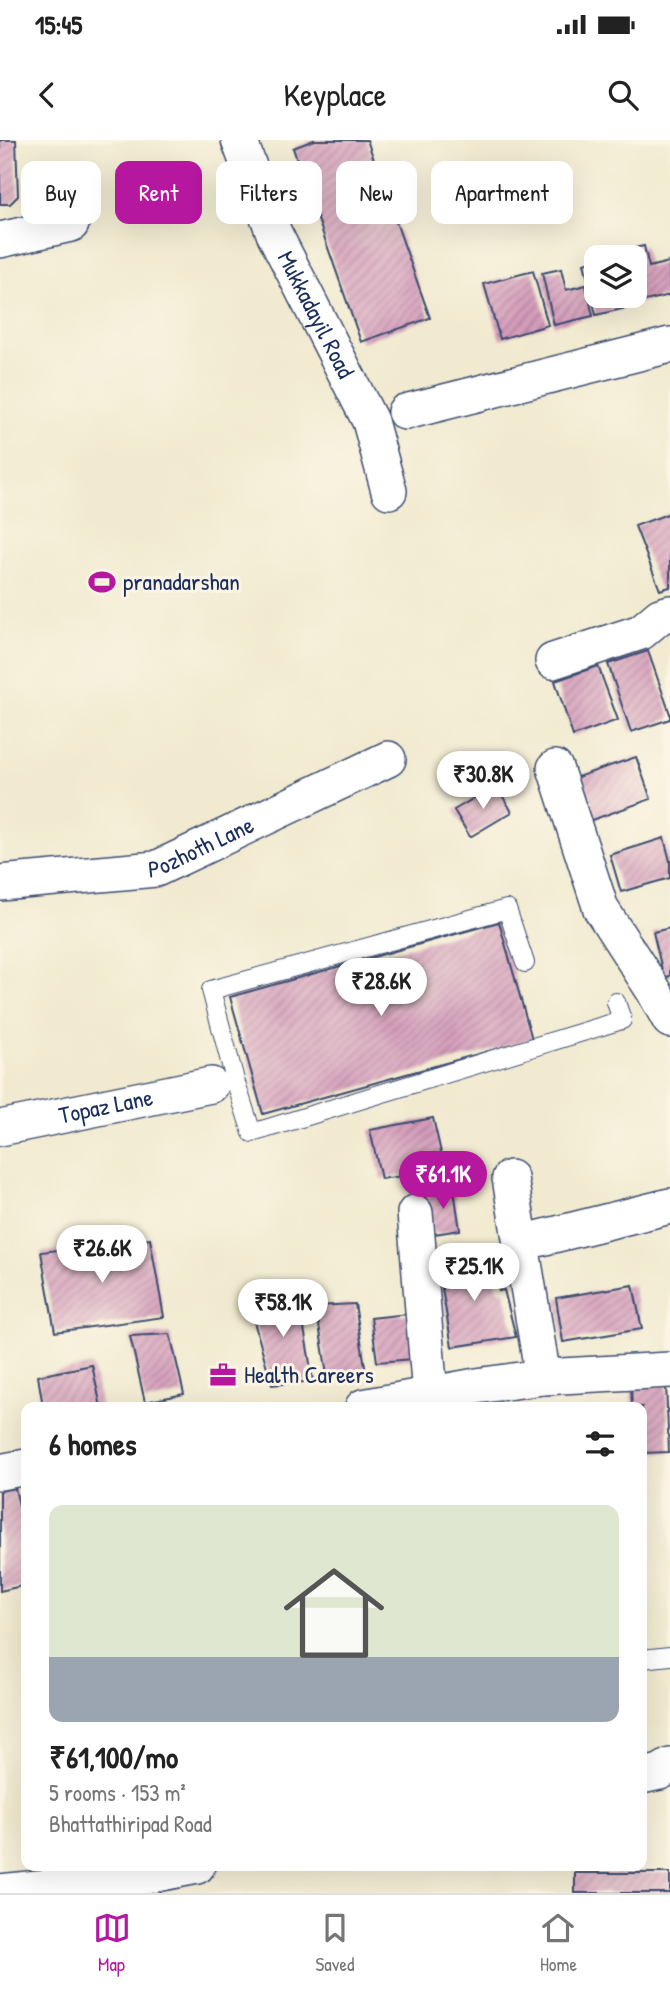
<!DOCTYPE html>
<html lang="en">
<head>
<meta charset="utf-8">
<style>
	body { margin:0; font-family:"Patrick Hand",sans-serif; background:#f6f6f6; color:#222; height:100vh; display:flex; flex-direction:column; font-size:26px; white-space:nowrap }
	* { box-sizing:border-box; margin:0 }
	p { font-size:23px; color:#767676 }
	.icon { flex:none; width:38px; height:38px; fill:none; stroke:currentColor; stroke-width:2; stroke-linecap:round; stroke-linejoin:round }
	.map { position:relative; flex:1; overflow:hidden }
	.sheet { position:absolute; left:21px; top:1262px; width:626px; height:469px; display:flex; flex-direction:column; background:#fff; border-radius:14px; box-shadow:0 7px 28px #0002 }
	.sheet>* { flex:none }
	.banner { position:absolute; left:21px; top:21px; width:628px; height:63px; display:flex; gap:14px }
	.controls { position:absolute; left:584px; top:105px; display:grid; gap:14px }
	.controls a { display:grid; place-items:center; width:63px; height:63px; border-radius:14px; background:#fff; box-shadow:0 7px 28px #0002; font-size:35px }
	.price { position:absolute; translate:-50% -60px; padding:0 16px; border-radius:24px; background:#fff; color:#222; font-size:23px; line-height:46px; filter:drop-shadow(0 2px 4px #0008) }
	.price::after { content:''; position:absolute; left:50%; top:42px; width:21px; height:16px; margin-left:-10px; background:inherit; clip-path:polygon(0 0,100% 0,50% 100%) }
	.price.selected { background:#b5179e; color:#fff }
	ul { padding:0; list-style:none }
	li { display:grid; align-content:center; gap:14px; height:371px; padding:0 28px }
	li span { display:grid; place-items:center; height:217px; border-radius:14px; color:#555 }
	li>.icon { margin-inline-start:auto }
	span .icon { width:126px; height:126px; fill:#fffc; stroke-width:1 }
	li b { font-size:30px }
	h2 { display:flex; justify-content:space-between; align-items:center; height:84px; padding:0 28px; font-size:30px }
	.tag { padding:0 24px; border-radius:14px; background:#fff; box-shadow:0 7px 28px #0002; font-size:24px; line-height:63px }
	.tag.selected { background:#b5179e; color:#fff }
	.status { display:flex; justify-content:space-between; align-items:center; height:49px; padding:0 35px; background:#fff; direction:ltr }
	.status svg { height:19px; fill:currentColor }
	header { display:flex; justify-content:space-between; align-items:center; height:91px; padding:0 28px; background:#fff; font-size:32px; font-weight:600 }
	.tab-bar { display:flex; justify-content:space-around; align-items:center; height:98px; border-top:2px solid #e0e0e0; background:#fff; font-size:19px; color:#767676 }
	.tab-bar a { display:grid; justify-items:center; gap:4px }
	.tab-bar .selected { color:#b5179e }
	.map>svg:first-child { display:block }
	.building { fill:url(#building-hatch) }
	.lines { fill:none; stroke-linecap:round; stroke-linejoin:round }
	.service-casing { stroke:#3b4b6f; stroke-width:20 }
	.minor-casing { stroke:#3b4b6f; stroke-width:38 }
	.service { stroke:#fff; stroke-width:18 }
	.minor { stroke:#fff; stroke-width:35 }
	.labels { text-anchor:middle; stroke-width:6; stroke-linejoin:round; paint-order:stroke }
	.street-label { font-size:24px; fill:#1b2f5e; stroke:#fcf5e5 }
	.poi-label { font-size:24px; fill:#1b2f5e; stroke:#fcf5e5; text-anchor:start }
</style>
</head>
<body>
<div class="status"><b>15:45</b><svg viewBox="0 0 49 12"><path d="M0 12V9h3v3zM5 12V6h3v6zM10 12V3h3v9zM15 12V0h3v12zM26 1h20v11H26zM47 4h2v5h-2z"/></svg></div>
<header><svg class="icon" aria-label="back" viewBox="0 0 24 24"><path d="M15 5l-7 7 7 7"/></svg>Keyplace<svg class="icon" aria-label="search" viewBox="0 0 24 24"><circle cx="10" cy="10" r="6"/><path d="M15 15l6 6"/></svg></header>
<div class="map">
<svg width="670" height="1753" viewBox="0 0 670 1753">
	<defs>
		<pattern id="building-hatch" width="6" height="6" patternUnits="userSpaceOnUse" patternTransform="scale(1.75)"><rect width="6" height="6" fill="#d49bba"/><path d="M-1 1l2-2M0 6l6-6M5 7l2-2" fill="none" stroke="#ab7f9a"/></pattern>
	</defs>
	<rect width="100%" height="100%" fill="#fcf5e5"/>
	<filter id="ink" filterUnits="userSpaceOnUse"><feTurbulence type="fractalNoise" baseFrequency=".0143" numOctaves="2"/><feDisplacementMap in="SourceGraphic" scale="14" xChannelSelector="R" yChannelSelector="G"/><feConvolveMatrix kernelMatrix="1 2 1 2 8 2 1 2 1" color-interpolation-filters="sRGB"/></filter>
	<filter id="wash" filterUnits="userSpaceOnUse"><feTurbulence type="fractalNoise" baseFrequency=".00686" numOctaves="4" result="noise"/><feDisplacementMap in="SourceGraphic" scale="28" xChannelSelector="R" yChannelSelector="G"/><feGaussianBlur stdDeviation="1.57" result="paint"/><feColorMatrix in="noise" values="0 0 0 0 0 0 0 0 0 0 0 0 0 0 0 0 0 1.4 0 .05"/><feComposite in="paint" operator="in"/></filter>
	<g filter="url(#wash)">
		<rect width="100%" height="100%" fill="#f1ead0"/>
		<g id="blocks">
			<path class="building" d="M0,0h16l2,56 -8,8h-10z
				M314,0h53l63,178 -69,24 -68,-194z
				M644,106l5,21 20,-5 1,33 -33,8 -2,-9v-37h-8l-2,-7z
				M597,120v36h36l2,10 -39,9 -12,-52z
				M561,129l5,21 20,-5 7,31 -39,9 -12,-52z
				M533,131l15,54 -48,14 -16,-55z
				M670,373v74l-10,3 -25,-64z
				M648,511l22,63v5l-39,13 -23,-68z
				M598,526l20,54 -45,16 -18,-55z
				M636,617l15,42 -62,22 -15,-43z
				M496,645l16,27 -42,25 -16,-27z
				M664,698l6,23v17l-49,14 -11,-37z
				M499,782l33,117 -269,75 -33,-117z
				M670,788v48l-6,2 -11,-46z
				M433,978l12,52 -64,9 -11,-49z
				M454,1050l6,40 -26,4 -10,-42z
				M150,1099l14,78 -109,15 -14,-80z
				M486,1114l13,37 5,-1 12,47 -64,10 -14,-82z
				M633,1145l9,44 -79,13 -7,-44z
				M298,1153l15,88 -41,4 -23,-81z
				M355,1164l11,69 -39,2 -11,-69z
				M408,1174l5,45 -36,3 -6,-44z
				M170,1194l14,60 -39,8 -15,-66z
				M92,1225l9,42h-58l-5,-31z
				M666,1245l3,67 -27,1v-46h-10l-1,-20z
				M15,1348l11,48v49l-26,6v-100z
				M575,1733h95v20h-95z"/>
		</g>
	</g>
	<g filter="url(#ink)">
		<use href="#blocks" fill-opacity="0" stroke="#3b4b6f" stroke-width="2"/>
		<g class="lines">
			<g class="service-casing">
				<path id="service" d="M235,940l-24,-90 296,-81 18,54
					M211,945l24,-5 17,53 370,-113 -6,-18
					M642,1519l28,-3"/>
			</g>
			<g class="minor-casing">
				<g id="minor">
					<path id="s1" d="M239,0l35,93 96,188 19,70"/>
					<path d="M0,100l71,-16"/>
					<path d="M405,272l265,-67"/>
					<path d="M553,521l88,-29 19,-16 10,-3"/>
					<path d="M555,628l46,141 53,82 16,29"/>
					<path id="s2" d="M0,743l156,-14 232,-110"/>
					<path id="s3" d="M0,988l211,-43"/>
					<path d="M510,1038l33,199"/>
					<path d="M415,1073l15,182"/>
					<path d="M521,1103l149,-37"/>
					<path d="M363,1267l113,-21 67,-9 127,-7"/>
					<path d="M0,1332l26,-5"/>
					<path d="M642,1636l18,-4 10,-6"/>
					<path d="M0,1752l135,-14 62,-12"/>
				</g>
			</g>
			<use href="#service" class="service"/>
			<use href="#minor" class="minor"/>
		</g>
	</g>
	<defs>
		<g id="stadium-bare" transform="scale(2.1)"><path d="M0-5a6.5 5 0 1 0 0 10a6.5 5 0 1 0 0-10ZM-3.5-1.8h7v3.6h-7Z" fill="#b5179e" stroke="#fcf5e5" stroke-width="2.5" paint-order="stroke"/></g>
		<g id="office-bare" transform="scale(2.1)"><path d="M-6-3h4V-5.5h4V-3h4V5H-6ZM-1-4.5V-3h2v-1.5ZM-6 0V1H6V0Z" fill="#b5179e" stroke="#fcf5e5" stroke-width="2.5" paint-order="stroke"/></g>
	</defs>
	<g fill-rule="evenodd">
		<use href="#stadium-bare" x="102" y="442"/>
		<use href="#office-bare" x="223" y="1235"/>
	</g>
	<g class="labels">
		<g class="street-label">
			<text dy="8" stroke="none"><textPath href="#s1" startOffset="191">Mukkadayil Road</textPath></text>
			<text dy="8" stroke="none"><textPath href="#s2" startOffset="206">Pozhoth Lane</textPath></text>
			<text dy="8" stroke="none"><textPath href="#s3" startOffset="108">Topaz Lane</textPath></text>
		</g>
		<g class="poi-label">
			<text x="123" y="450">pranadarshan</text>
			<text x="244" y="1243">Health Careers</text>
		</g>
	</g>
</svg>
<div class="controls">
<a><svg class="icon" aria-label="layers" viewBox="0 0 24 24"><path d="M12 4l9 5-9 5-9-5zM3 14l9 5 9-5"/></svg></a>
</div>
<b class="price" style="left:483px;top:671px">₹30.8K</b>
<b class="price" style="left:381px;top:878px">₹28.6K</b>
<b class="price selected" style="left:443px;top:1071px">₹61.1K</b>
<b class="price" style="left:102px;top:1145px">₹26.6K</b>
<b class="price" style="left:474px;top:1163px">₹25.1K</b>
<b class="price" style="left:283px;top:1199px">₹58.1K</b>
<div class="banner">
<a class="tag">Buy</a>
<a class="tag selected">Rent</a>
<a class="tag">Filters</a>
<a class="tag">New</a>
<a class="tag">Apartment</a>
</div>
<section class="sheet">
<h2>6 homes<svg class="icon" aria-label="filters" viewBox="0 0 24 24"><path d="M4 7h16M4 17h16"/><circle cx="9" cy="7" r="2"/><circle cx="15" cy="17" r="2"/></svg></h2>
<ul>
<li><span style="background:linear-gradient(#dfe7d0 70%,#9aa5b1 0)"><svg class="icon" aria-label="home" viewBox="0 0 24 24"><path d="M3 11l9-7 9 7M6 9v11h12V9"/></svg></span><div><b>₹61,100/mo</b><p>5 rooms · 153 m²</p><p>Bhattathiripad Road</p></div></li>
</ul>
</section>
</div>
<nav class="tab-bar">
<a class="selected"><svg class="icon" aria-label="map" viewBox="0 0 24 24"><path d="M3 6l6-2 6 2 6-2v14l-6 2-6-2-6 2zM9 4v14M15 6v14"/></svg>Map</a>
<a><svg class="icon" aria-label="saved" viewBox="0 0 24 24"><path d="M7 4h10v16l-5-4-5 4z"/></svg>Saved</a>
<a><svg class="icon" aria-label="home" viewBox="0 0 24 24"><path d="M3 11l9-7 9 7M6 9v11h12V9"/></svg>Home</a>
</nav>
</body>
</html>
